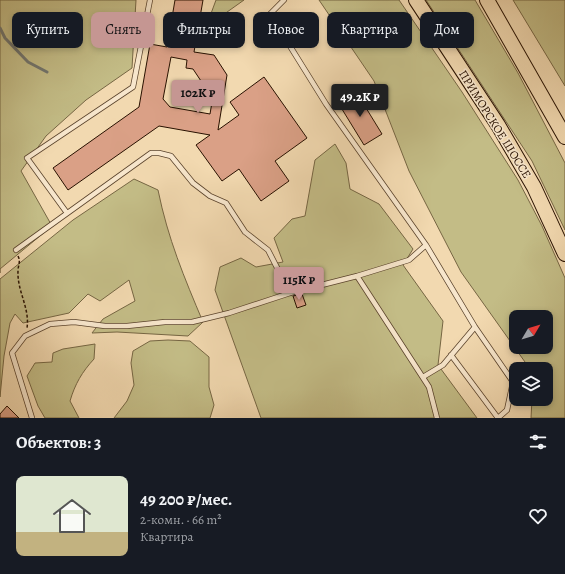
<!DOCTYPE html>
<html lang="ru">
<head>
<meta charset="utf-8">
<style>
	body { margin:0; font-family:Alegreya,serif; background:#242831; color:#f1f3f6; height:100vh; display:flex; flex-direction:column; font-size:15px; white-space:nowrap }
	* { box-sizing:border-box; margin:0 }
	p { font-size:13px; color:#9ea1a6 }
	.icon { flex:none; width:22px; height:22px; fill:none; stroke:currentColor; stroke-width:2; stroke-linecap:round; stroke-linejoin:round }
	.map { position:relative; height:418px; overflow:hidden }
	.panel { display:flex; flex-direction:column; background:#171b24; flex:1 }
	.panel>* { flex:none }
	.guide { position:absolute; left:12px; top:12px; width:541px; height:36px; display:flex; gap:8px }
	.needle { width:26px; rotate:52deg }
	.tools { position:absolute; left:509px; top:310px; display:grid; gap:8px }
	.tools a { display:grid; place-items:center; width:44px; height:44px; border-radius:8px; background:#171b24; box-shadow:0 2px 6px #0003; font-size:20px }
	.price { position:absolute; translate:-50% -34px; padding:0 9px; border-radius:4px; background:#c59692; color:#111; font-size:13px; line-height:26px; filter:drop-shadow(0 1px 2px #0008) }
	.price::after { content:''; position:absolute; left:50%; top:24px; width:12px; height:9px; margin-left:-6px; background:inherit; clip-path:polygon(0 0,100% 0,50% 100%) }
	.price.selected { background:#222; color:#fff }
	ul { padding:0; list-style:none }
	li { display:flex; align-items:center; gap:12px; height:100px; padding:0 16px }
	li span { display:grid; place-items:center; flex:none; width:112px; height:80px; border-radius:8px; color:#555 }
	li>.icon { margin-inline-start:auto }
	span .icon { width:48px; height:48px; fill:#fffc; stroke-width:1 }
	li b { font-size:17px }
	h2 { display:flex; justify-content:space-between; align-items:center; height:48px; padding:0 16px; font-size:17px }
	.tag { padding:0 14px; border-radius:8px; background:#171b24; box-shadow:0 2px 6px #0003; font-size:14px; line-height:36px }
	.tag.selected { background:#c59692; color:#111 }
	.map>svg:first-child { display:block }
	.green { fill:#c3bc86; stroke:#766643; fill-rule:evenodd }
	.water { fill:#a2b7b8; stroke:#71756e }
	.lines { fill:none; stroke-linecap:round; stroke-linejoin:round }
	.stream { stroke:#71756e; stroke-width:3 }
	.building { fill:#daa086; stroke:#281100; fill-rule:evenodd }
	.lane-casing { stroke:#5a432c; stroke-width:6 }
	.primary-casing { stroke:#281100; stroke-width:16 }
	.path { stroke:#281100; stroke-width:1.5; stroke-dasharray:3 2; stroke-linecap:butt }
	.lane { stroke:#f7e6cc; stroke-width:4.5 }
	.primary { stroke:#f2d9b0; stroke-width:14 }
	.labels { text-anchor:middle; stroke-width:3; stroke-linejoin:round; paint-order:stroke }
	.street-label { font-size:12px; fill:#281100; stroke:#f7e6cc }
</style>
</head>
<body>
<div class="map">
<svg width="565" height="418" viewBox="0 0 565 418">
	<rect width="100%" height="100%" fill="#f2d9b0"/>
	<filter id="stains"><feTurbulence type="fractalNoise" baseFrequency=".005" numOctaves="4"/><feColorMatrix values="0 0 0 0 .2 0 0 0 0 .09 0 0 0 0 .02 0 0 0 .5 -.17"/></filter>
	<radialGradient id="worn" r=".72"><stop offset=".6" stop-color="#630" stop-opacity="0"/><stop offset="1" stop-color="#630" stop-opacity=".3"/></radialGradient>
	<path class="green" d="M0,0h136l-4,68 -46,32 -40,36 -25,35 31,55 -52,43v4z
		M216,0h28l-38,27z
		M319,0h80l63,92 56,88 24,46 23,52v140h-34l1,-19h14v-30h-19l-2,-7 -64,-90 -52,-101 -35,-90zM516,317h30v30h-30z
		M426,0h49l43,73 47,90v67l-33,-69z
		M513,0h52v86z
		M335,144l11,19 4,26 29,15 34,45 -10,16 40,56 -5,44 39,53h-216l-46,-128 5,-23 21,-9 15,9 27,-5 -9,-24 18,-19 13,-3 10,-56z
		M134,179l24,11c10,49 26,87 45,132l-15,14 -71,-4 -25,1 11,-14 32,-18 -6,-21 -29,21 -12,-7 -19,19 -46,10 -8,-9 -5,9 -6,33 -4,41v-118l73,-59z
		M168,340l22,1 19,16v30l5,18 -4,13h-96l13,-17 7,-16 -3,-22 2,-12 17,-10z
		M95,344l-1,15c-12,13 -19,25 -24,42l9,17h-34l-7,-12 -11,-30 8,-13 17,-1 1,-9 10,-4z"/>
	<path class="water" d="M179,83l6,2 6,9v5l-14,-3z"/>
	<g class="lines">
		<path class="stream" d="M0,28l5,10 23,24 19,10"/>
	</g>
	<path class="building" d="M175,0h28l-9,52 20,3 13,20 -9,55 21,-15 -9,-13 34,-25 43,61 -32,23 14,20 -28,20 -22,-32 -17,12 -26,-36 14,-10 -51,-9 -91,64 -15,-22 86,-61 11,-63 17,3zM171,57l16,3 -1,8 7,1 14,21 -1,6 6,6 -2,12 -40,-7 -7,-8z
		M355,90l27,44 -18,11 -27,-44z
		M302,294l4,11 -9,3 -4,-12z
		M7,406l12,12h-19v-4z"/>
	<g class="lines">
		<g class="lane-casing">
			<path id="lane" d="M284,0l-14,14 56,90 100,141 49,82 38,55 -6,28 -9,8
				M67,213l-40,-55 106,-71 17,-87
				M426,245l-17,15 -52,16 72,111 8,31
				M16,250l135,-97h8l12,3 22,27 17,13 16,7 19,29 23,18 22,43
				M451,355l47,63
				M423,377l20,-12 32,-38
				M32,418l-20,-65 13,-17 25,-12 24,-2 31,4h22l38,-4h27l37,-9 61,-20 67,-17"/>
		</g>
		<g class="primary-casing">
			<path id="primary" d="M416,0l82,125 36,62 31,67
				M487,0l78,137"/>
		</g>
		<path class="path" d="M18,256c3,6 0,9 0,15 -1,20 12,37 9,57"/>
		<use href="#lane" class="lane"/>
		<use href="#primary" class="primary"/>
	</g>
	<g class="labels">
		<g class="street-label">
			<text transform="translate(495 124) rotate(58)" y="4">ПРИМОРСКОЕ ШОССЕ</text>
		</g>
	</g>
	<rect width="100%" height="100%" filter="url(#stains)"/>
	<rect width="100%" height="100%" fill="url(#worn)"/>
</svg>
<div class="tools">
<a><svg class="needle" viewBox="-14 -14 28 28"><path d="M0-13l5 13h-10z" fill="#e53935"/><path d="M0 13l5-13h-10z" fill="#9ea1a6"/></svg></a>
<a><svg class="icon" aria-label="layers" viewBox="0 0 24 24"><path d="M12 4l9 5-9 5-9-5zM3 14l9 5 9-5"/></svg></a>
</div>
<b class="price" style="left:198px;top:114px">102K ₽</b>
<b class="price selected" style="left:360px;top:118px">49.2K ₽</b>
<b class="price" style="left:299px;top:301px">115K ₽</b>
<div class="guide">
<a class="tag">Купить</a>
<a class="tag selected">Снять</a>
<a class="tag">Фильтры</a>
<a class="tag">Новое</a>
<a class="tag">Квартира</a>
<a class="tag">Дом</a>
</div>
</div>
<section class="panel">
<h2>Объектов: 3<svg class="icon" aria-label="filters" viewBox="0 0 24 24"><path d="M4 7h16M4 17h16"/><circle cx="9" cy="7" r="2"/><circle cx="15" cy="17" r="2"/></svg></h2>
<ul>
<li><span style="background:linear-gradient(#dfe7d0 70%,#c2b280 0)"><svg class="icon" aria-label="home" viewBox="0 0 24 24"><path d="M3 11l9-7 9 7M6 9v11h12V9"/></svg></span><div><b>49 200 ₽/мес.</b><p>2-комн. · 66 m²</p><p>Квартира</p></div><svg class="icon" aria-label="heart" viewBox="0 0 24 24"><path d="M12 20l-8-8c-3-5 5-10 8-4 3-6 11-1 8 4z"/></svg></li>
</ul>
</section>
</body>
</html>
